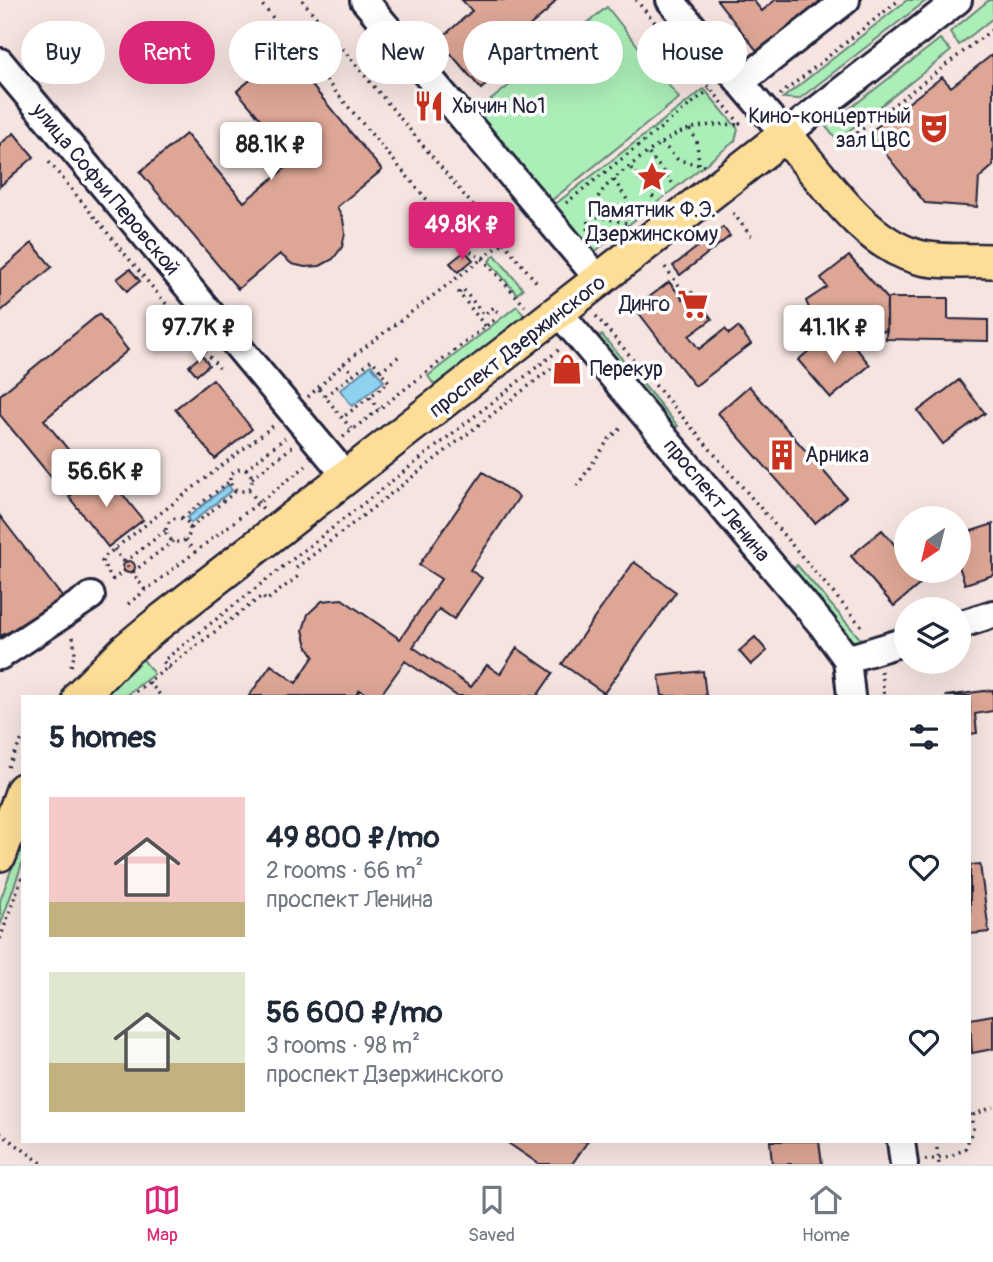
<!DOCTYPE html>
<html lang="en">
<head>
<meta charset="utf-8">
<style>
	body { margin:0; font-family:Pangolin,sans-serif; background:#f6f6f7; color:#1f2937; height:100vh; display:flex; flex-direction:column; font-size:26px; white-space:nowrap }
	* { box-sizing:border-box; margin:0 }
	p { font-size:23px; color:#747a83 }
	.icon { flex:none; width:38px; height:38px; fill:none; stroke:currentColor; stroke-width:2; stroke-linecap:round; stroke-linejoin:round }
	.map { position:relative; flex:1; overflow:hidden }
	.side { position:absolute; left:21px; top:695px; width:950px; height:448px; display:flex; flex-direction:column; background:#fff; border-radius:0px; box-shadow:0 7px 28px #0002 }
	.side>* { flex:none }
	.guide { position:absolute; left:21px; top:21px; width:952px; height:63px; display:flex; gap:14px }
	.needle { width:46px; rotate:215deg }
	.fabs { position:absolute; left:894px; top:506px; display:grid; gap:14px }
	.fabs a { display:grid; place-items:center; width:77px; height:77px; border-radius:50%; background:#fff; box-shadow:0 7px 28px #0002; font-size:35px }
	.price { position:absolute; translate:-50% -60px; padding:0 16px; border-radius:7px; background:#fff; color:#222; font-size:23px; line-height:46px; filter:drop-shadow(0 2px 4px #0008) }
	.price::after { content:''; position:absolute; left:50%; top:42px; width:21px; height:16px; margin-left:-10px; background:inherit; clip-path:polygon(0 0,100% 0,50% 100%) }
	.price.current { background:#db2777; color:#fff }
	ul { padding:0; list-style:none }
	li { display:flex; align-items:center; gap:21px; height:175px; padding:0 28px }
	li span { display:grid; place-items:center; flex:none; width:196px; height:140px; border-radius:0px; color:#555 }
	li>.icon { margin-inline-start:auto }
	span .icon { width:84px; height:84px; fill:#fffc; stroke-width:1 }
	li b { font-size:30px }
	h2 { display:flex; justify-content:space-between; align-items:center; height:84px; padding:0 28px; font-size:30px }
	.tag { padding:0 24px; border-radius:32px; background:#fff; box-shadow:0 7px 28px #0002; font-size:24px; line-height:63px }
	.tag.current { background:#db2777; color:#fff }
	.menu { display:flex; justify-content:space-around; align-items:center; height:98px; border-top:2px solid #e0e1e3; background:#fff; font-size:19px; color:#747a83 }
	.menu a { display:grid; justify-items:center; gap:4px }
	.menu .current { color:#db2777 }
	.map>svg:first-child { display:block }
	.green { fill:#aceeb8; stroke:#67887a; stroke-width:2 }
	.water { fill:#8fd2f0; stroke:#638ca8; stroke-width:2 }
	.building { fill:#dda695; stroke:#22223b; stroke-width:2 }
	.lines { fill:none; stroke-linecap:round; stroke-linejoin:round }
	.minor-casing { stroke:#22223b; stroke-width:32 }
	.major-casing { stroke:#22223b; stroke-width:38 }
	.path { stroke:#22223b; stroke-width:3.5; stroke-dasharray:2 5; stroke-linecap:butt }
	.minor { stroke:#fff; stroke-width:26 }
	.major { stroke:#fedd96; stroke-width:33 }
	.labels { text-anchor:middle; stroke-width:7; stroke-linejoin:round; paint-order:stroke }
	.poi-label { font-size:21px; fill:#22223b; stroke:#fff; text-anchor:start }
	.street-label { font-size:21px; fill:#22223b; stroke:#fff }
</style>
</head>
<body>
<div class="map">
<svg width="993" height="1164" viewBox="0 0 993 1164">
	<rect width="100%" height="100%" fill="#f5e4df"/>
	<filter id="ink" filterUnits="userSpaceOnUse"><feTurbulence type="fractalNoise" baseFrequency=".0143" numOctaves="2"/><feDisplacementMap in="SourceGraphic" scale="14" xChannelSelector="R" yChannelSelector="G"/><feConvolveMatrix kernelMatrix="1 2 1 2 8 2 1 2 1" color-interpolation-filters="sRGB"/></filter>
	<g filter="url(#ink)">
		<path class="green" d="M907,0h20l-128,99 -16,-1z
			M989,0h4v18l-34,27 -9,-13z
			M607,7l72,91 -132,106 -76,-88z
			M940,39l11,12 -114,89 -11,-13z
			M704,89l34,40 -3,12 -146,115 -40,-47z
			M495,255l28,34 -6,5 -28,-33z
			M517,306l8,11 -90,69 -7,-10z
			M602,335l76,91 -7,2 -77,-87z
			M797,565l66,77 -14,-2 -58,-67z
			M142,658l12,16 -29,22h-28z
			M23,837v24l-23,65v-25z"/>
		<path class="water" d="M371,365l13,16 -32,25 -12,-16z
			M228,485l4,5 -41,33 -4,-5z"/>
		<path class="building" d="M462,0h94l-10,12 -49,41 11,13 -27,23 -42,-49 33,-29z
			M717,0h36l9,11 13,-11h47l-64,52z
			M284,52l98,118 -45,37 6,12 2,14 -3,14 -9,12 -13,7 -15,1 -13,-3 -12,-10 -42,35 -98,-117 46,-38 58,68 51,-42 -58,-69z
			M993,54v112l-14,12 -2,29 -52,-4 -56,-70 73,-56 9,10z
			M14,133l20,24 -34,29v-42z
			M723,227l7,9 -50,39 -7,-9z
			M32,243l20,24 -52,45v-41z
			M465,251l8,9 -15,12 -8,-9z
			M849,256l38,42v33l-70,-3 -11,-27 21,-14 -6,-9z
			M130,269l10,12 -13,10 -10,-12z
			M669,282l14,17 9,-7 20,27 -23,17 10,13 26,-20 4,5 9,-7 13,17 -56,42 -60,-78z
			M887,298h61v21l40,1v21l-102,-2z
			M99,314l29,36 -84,70 36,44 -24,19 -56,-68v-20z
			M848,338l22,27 -39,33 -33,-38 19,-16z
			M202,355l7,10 -12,10 -8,-9z
			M559 369a8 8 0 1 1 16 0a8 8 0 1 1-16 0Z
			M213,379l39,50 -37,30 -40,-50z
			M959,380l26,33 -42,31 -25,-33z
			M749,386l97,111 -31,26 -97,-110z
			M103,470l40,50 -35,27 -39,-50z
			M483,472l36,25 -49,73 12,8 -28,41 -15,-10 -26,38 58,40 16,-22 13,9 17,-26 36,25 -16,23h-80l-52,-35 -25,35h-11l-9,-6 -5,6h-106l22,-31 25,18 18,-27 -7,-10 -4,-16 5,-16 14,-13 20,-2 58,40 41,-60 -22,-14z
			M0,516l63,82 -37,27 -26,11z
			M993,524v51l-28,9 -6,-18v-31z
			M882,530l24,28v12h11l8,10 -31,26 -43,-50z
			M123 567a6 6 0 1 1 12 0a6 6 0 1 1-12 0Z
			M634,562l42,30 -72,101 -42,-29z
			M755,637l12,14 -16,14 -12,-14z
			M703,671l3,25h-44l-3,-20z
			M993,690v21l-18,3 2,19 -7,1v-38h-25z
			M980,864l9,68 -19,2v-69z
			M993,1015v34l-21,4 -2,-34z
			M505,1141h83l-16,23h-33z
			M770,1141h49l3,23h-50z"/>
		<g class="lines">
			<g class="minor-casing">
				<path id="minor" d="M364,0l237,282
					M670,0l115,135 173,-135
					M0,62l347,415
					M740,83l106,-83
					M560,314l262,311 25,34 4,37
					M959,625l34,-11
					M0,656l91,-60
					M847,659l59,-18
					M901,1141l3,23"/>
			</g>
			<g class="major-casing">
				<path id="major" d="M80,696l46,-46 30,-25 629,-490c37,42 78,108 133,122 22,6 51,3 75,4
					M0,854l23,-64"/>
			</g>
			<path class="path" d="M258,0l214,253 11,6 42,47
				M302,0l236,284
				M780,95l119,-95
				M690,129l7,12 2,24
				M662,143l16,17 26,6
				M840,146l153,-117
				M649,154l26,32
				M49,162l170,206
				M631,168l25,33
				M614,180l14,21 -2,25
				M566,203l144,-114
				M733,213l18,23
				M590,215l37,8
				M587,230c2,-14 7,-29 16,-40 11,-14 57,-48 74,-56 20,-10 42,-10 64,-9l-105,-125
				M665,267l22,29
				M596,316l268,313
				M485,326l-26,-33 4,-4 21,26 10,-8 6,8
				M344,363l9,11
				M380,371l22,-17
				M319,389l33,41
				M325,396l47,-36 17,22 -47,36
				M308,397l36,-34 159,-120
				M370,397l9,12
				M343,437l155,-120
				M230 480a11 11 0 1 1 22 0a11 11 0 1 1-22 0Z
				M246,469l39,-31
				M252,478l40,-31
				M577,486l32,-47 15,-13
				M249,490l14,19
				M166 530a12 12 0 1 1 24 0a12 12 0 1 1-24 0Z
				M182,518l48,-37
				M190,528l46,-37
				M185,540l10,12
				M114,549l32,42
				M125,562l40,-31
				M296,568l271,-212
				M133,572l40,-31
				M112,580l16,-12
				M113,580l-11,-18 2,-5 169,-131
				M128,604l178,-138
				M71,666l4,-13 -2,-17
				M169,669l-6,-8 397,-312
				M881,671l3,25
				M149,682l12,14
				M130,696l132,-100 4,5 35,-27
				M8,767l15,-30
				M0,939l23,-65
				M973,1115l20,-8
				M0,1133l43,31
				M936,1141l3,23
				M925,1160l24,-3 16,-8 8,-20 -3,-20"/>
			<use href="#minor" class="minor"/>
			<use href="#major" class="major"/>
		</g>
	</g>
	<defs>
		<g id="restaurant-bare" transform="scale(2.415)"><path d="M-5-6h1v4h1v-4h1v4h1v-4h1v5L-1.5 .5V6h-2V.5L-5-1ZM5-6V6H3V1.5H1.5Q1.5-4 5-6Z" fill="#c8321e" stroke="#fff" stroke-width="2.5" paint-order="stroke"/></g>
		<g id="theatre-bare" transform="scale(2.415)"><path d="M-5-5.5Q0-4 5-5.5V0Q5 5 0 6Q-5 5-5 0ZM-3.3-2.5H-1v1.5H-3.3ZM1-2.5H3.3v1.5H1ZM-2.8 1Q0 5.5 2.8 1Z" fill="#c8321e" stroke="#fff" stroke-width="2.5" paint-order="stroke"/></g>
		<g id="sight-bare" transform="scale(2.415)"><path d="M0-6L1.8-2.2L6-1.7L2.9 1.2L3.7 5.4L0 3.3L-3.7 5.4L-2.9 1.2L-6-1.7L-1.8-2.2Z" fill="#c8321e" stroke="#fff" stroke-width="2.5" paint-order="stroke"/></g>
		<g id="supermarket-bare" transform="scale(2.415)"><path d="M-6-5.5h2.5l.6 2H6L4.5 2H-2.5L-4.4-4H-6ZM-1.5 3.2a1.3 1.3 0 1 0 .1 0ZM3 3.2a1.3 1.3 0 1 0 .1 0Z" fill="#c8321e" stroke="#fff" stroke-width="2.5" paint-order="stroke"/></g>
		<g id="shop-bare" transform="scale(2.415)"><path d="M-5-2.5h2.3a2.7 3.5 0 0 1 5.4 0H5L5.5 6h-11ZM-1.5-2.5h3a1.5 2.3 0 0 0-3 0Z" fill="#c8321e" stroke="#fff" stroke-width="2.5" paint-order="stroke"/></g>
		<g id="building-bare" transform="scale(2.415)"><path d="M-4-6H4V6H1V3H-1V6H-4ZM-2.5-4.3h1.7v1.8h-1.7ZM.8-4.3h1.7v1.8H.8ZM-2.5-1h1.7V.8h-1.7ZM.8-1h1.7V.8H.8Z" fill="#c8321e" stroke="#fff" stroke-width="2.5" paint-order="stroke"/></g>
	</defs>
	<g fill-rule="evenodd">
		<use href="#restaurant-bare" x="429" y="106"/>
		<use href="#theatre-bare" x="934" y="128"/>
		<use href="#sight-bare" x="652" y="177"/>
		<use href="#supermarket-bare" x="693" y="304"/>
		<use href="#shop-bare" x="567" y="369"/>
		<use href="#building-bare" x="782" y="455"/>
	</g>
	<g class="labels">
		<g class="poi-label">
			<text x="452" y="113">Хычин №1</text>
			<text x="911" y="123" text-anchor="end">Кино-концертный<tspan x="911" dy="24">зал ЦВС</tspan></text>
			<text x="652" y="217" text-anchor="middle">Памятник Ф.Э.<tspan x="652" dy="24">Дзержинскому</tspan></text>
			<text x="670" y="311" text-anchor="end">Динго</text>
			<text x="590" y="376">Перекур</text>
			<text x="805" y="462">Арника</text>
		</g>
		<g class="street-label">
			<text transform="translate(106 189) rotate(50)" y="7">улица Софьи Перовской</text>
			<text transform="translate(517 346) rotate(-38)" y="7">проспект Дзержинского</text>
			<text transform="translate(717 500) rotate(50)" y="7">проспект Ленина</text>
		</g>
	</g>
</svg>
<div class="fabs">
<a><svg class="needle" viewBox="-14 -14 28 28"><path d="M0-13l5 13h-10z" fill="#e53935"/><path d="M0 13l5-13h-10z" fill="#747a83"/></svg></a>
<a><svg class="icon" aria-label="layers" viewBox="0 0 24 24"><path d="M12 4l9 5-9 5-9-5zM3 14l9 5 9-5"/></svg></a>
</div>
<b class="price" style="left:271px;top:182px">88.1K ₽</b>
<b class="price current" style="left:462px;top:262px">49.8K ₽</b>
<b class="price" style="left:199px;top:365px">97.7K ₽</b>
<b class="price" style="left:834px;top:365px">41.1K ₽</b>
<b class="price" style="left:106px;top:509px">56.6K ₽</b>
<div class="guide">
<a class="tag">Buy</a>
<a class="tag current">Rent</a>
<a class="tag">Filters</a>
<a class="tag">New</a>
<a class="tag">Apartment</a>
<a class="tag">House</a>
</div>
<section class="side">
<h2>5 homes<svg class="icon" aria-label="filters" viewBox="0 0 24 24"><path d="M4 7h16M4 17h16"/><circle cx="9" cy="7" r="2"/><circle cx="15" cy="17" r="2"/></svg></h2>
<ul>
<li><span style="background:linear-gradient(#f6c9c9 75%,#c2b280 0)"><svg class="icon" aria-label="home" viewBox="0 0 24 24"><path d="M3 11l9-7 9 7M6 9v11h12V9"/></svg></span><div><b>49 800 ₽/mo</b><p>2 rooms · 66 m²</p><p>проспект Ленина</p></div><svg class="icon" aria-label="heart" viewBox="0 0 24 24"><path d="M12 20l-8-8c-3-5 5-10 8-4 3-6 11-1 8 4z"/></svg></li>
<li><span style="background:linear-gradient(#dfe7d0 65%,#c2b280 0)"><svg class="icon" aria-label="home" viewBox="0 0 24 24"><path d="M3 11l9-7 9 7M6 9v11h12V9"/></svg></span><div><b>56 600 ₽/mo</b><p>3 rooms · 98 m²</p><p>проспект Дзержинского</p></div><svg class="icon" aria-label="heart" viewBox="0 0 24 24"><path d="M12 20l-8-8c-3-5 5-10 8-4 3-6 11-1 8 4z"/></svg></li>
</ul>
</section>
</div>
<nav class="menu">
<a class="current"><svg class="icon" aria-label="map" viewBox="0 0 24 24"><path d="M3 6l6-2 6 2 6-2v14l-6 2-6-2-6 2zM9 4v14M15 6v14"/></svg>Map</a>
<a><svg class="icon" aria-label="saved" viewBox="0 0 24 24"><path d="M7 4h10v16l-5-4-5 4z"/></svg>Saved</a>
<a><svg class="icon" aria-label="home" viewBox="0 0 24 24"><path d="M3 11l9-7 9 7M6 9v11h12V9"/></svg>Home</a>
</nav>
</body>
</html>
